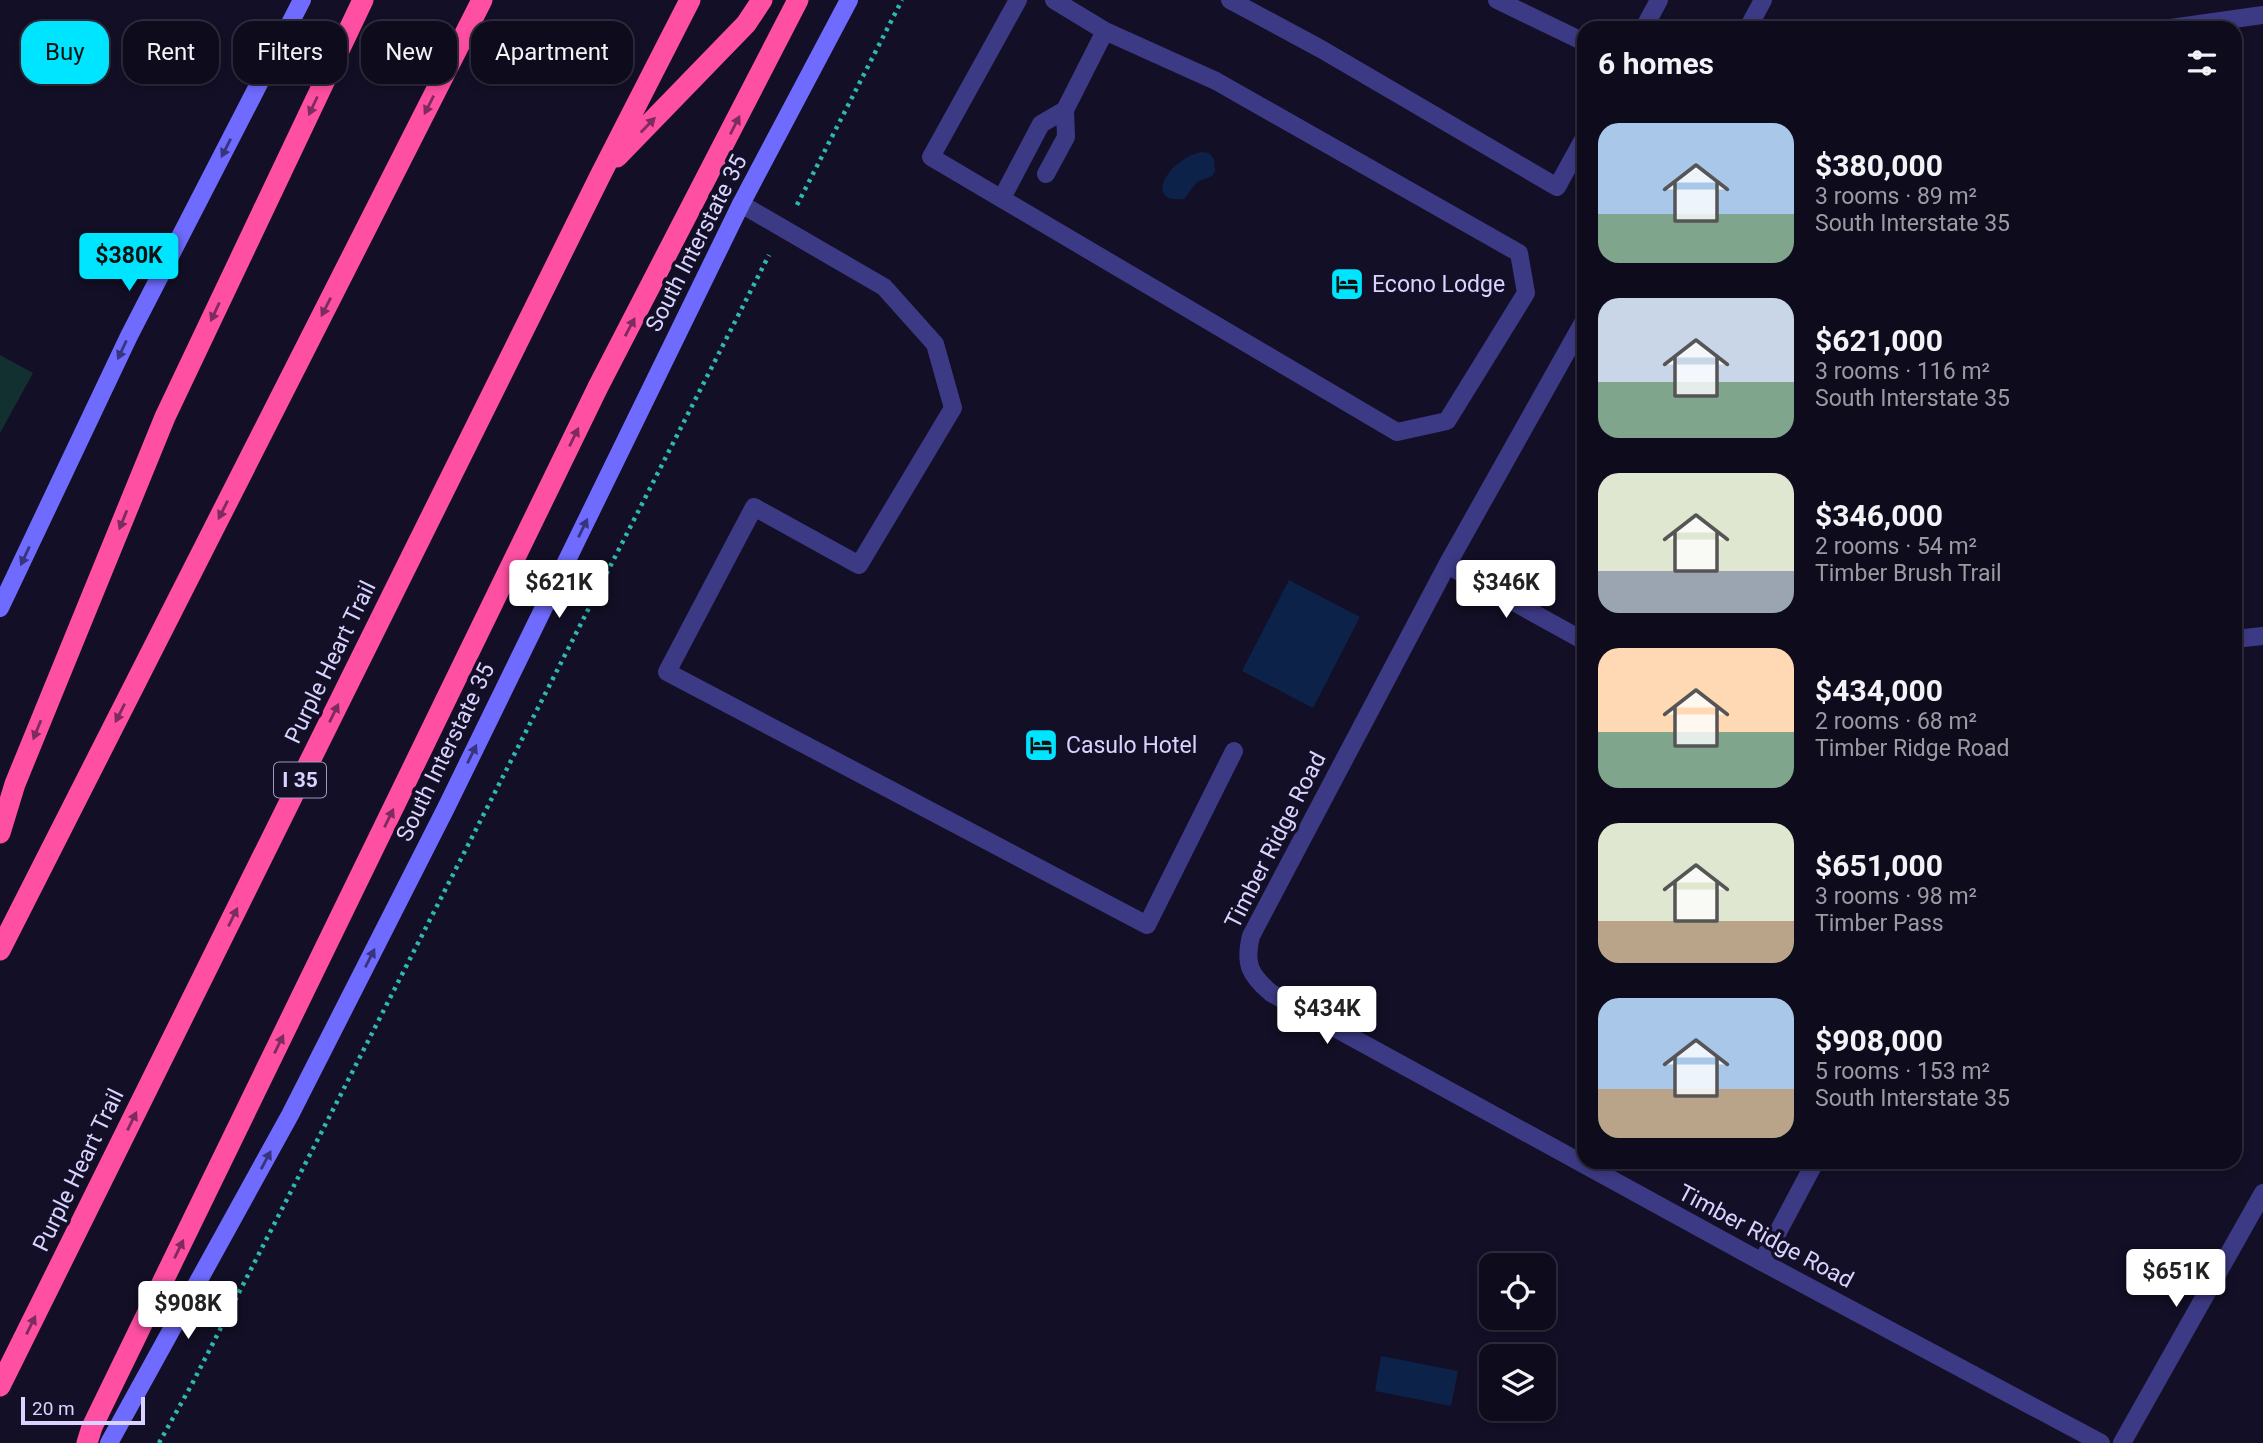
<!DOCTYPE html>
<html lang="en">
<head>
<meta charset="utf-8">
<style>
	body { margin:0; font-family:Roboto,sans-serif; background:#1c1929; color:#f1f3f6; height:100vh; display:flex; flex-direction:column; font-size:26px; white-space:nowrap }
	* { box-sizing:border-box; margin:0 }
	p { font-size:23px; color:#9b9ba3 }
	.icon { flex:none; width:38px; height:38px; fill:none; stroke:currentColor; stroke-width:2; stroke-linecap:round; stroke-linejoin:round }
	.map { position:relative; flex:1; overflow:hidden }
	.side { position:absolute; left:1577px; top:21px; width:665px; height:1148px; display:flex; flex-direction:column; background:#0e0b1c; border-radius:21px; box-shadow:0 4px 10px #0003,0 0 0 2px #2e2b3b }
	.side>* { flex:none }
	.guide { position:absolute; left:21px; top:21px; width:665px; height:63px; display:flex; gap:14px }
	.fabs { position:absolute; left:1479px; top:1253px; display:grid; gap:14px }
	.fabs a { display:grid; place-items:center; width:77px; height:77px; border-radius:14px; background:#0e0b1c; box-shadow:0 4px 10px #0003,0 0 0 2px #2e2b3b; font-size:35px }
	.scale { position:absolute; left:21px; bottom:18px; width:124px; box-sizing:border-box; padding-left:7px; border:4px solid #d9d4ff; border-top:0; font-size:19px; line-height:24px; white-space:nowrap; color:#d9d4ff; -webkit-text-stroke:5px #130f26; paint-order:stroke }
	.price { position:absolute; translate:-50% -60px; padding:0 16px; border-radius:7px; background:#fff; color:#222; font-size:23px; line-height:46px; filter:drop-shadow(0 2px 4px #0008) }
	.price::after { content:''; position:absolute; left:50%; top:42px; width:21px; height:16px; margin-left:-10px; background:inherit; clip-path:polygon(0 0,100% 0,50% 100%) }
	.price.on { background:#00e5ff; color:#111 }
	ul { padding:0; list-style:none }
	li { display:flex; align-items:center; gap:21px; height:175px; padding:0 21px }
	li span { display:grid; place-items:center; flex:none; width:196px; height:140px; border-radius:21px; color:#555 }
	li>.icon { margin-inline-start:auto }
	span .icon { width:84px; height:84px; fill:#fffc; stroke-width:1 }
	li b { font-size:30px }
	h2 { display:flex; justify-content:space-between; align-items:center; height:84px; padding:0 21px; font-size:30px }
	.pill { padding:0 24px; border-radius:21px; background:#0e0b1c; box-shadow:0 4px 10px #0003,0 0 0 2px #2e2b3b; font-size:24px; line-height:63px }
	.pill.on { background:#00e5ff; color:#111 }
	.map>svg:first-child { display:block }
	.green { fill:#12302f }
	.water { fill:#0c2248 }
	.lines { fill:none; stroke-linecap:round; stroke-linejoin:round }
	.path { stroke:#2fb8b0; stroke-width:4.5; stroke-dasharray:3.5 5; stroke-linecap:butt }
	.service { stroke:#3d3a85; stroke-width:18 }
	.minor { stroke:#3d3a85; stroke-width:18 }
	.secondary { stroke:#6f6bff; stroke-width:18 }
	.motorway { stroke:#ff4fa3; stroke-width:21 }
	.oneway { fill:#7d2c5e }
	.oneway2 { fill:#38347d }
	.labels { text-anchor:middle; stroke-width:7; stroke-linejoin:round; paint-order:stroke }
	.shield { fill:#130f26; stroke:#9e99be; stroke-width:2 }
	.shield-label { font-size:21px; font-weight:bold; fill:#d9d4ff }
	.street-label { font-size:23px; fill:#d9d4ff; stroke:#130f26 }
	.poi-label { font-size:23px; fill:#d9d4ff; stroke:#130f26; text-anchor:start }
</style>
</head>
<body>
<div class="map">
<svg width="2263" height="1443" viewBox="0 0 2263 1443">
	<rect width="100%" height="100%" fill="#130f26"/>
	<path class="green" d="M0,355l33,18 -33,60z"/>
	<path class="water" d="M1202,152l7,1 5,6 1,12 -3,5 -15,6 -13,17c-43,5 -14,-42 18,-47z
		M1289,580l71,37 -47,91 -71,-37z
		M1381,1356l77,15 -7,35 -76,-15z"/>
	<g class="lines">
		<path class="path" d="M797,205l105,-205
			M159,1443l33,-59 147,-286 430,-843"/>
		<path class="service" d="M1018,0l-87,157 466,275 50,-11 79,-128 -7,-40 -303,-172 -111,-50 -51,-31
			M1230,0l91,49 236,138 27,-49
			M1497,0l87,42
			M1644,28l15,-28
			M1046,174l20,-37 -1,-27
			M1002,198l39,-74 24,-14 40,-79
			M741,204l143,83 51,57 18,64 -94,157 -105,-58 -87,165 480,253 87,-174"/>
		<path class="minor" d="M1748,28l15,-28
			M2171,28l92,-13
			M1584,321l-137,244 -196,371c-7,28 -1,39 20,57l491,269 339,181
			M1447,565l137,76
			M2235,639l28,-3
			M1762,1262l53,-100
			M2122,1443l141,-250"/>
		<path class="secondary" d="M0,608l129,-272 173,-336
			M109,1443l181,-328 156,-307 295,-604 108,-204"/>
		<path class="motorway" d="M617,157l129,-133 16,-24
			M0,833l15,-49 150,-367 198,-417
			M0,950l482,-950
			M0,1386l601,-1212 89,-174
			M87,1443l5,-16 506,-1040 200,-387"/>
	</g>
	<defs><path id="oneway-solid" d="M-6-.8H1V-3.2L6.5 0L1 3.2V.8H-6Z" transform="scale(1.75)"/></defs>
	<g class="oneway">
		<use href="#oneway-solid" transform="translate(429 105) rotate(117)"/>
		<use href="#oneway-solid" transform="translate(313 106) rotate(115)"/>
		<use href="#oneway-solid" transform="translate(648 125) rotate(-46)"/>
		<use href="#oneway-solid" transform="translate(735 125) rotate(-63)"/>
		<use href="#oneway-solid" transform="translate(326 307) rotate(117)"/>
		<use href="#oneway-solid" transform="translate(215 312) rotate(115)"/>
		<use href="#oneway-solid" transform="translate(630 327) rotate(-62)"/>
		<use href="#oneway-solid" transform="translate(574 437) rotate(-64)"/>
		<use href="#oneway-solid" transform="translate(223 510) rotate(117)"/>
		<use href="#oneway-solid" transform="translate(123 520) rotate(112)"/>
		<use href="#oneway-solid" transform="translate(120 713) rotate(117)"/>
		<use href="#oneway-solid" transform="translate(334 713) rotate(-64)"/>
		<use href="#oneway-solid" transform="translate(37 730) rotate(112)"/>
		<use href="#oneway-solid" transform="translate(389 818) rotate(-64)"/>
		<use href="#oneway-solid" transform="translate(233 917) rotate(-64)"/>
		<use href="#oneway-solid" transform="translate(279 1044) rotate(-64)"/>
		<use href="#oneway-solid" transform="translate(132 1121) rotate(-64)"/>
		<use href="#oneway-solid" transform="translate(179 1249) rotate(-64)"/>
		<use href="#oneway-solid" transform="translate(31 1325) rotate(-64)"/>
	</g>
	<g class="oneway2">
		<use href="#oneway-solid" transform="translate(226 148) rotate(117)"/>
		<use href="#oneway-solid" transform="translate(122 350) rotate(115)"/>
		<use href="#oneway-solid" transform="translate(583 528) rotate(-64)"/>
		<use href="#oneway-solid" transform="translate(25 556) rotate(115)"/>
		<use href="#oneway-solid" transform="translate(472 754) rotate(-64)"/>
		<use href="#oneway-solid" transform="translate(370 958) rotate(-63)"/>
		<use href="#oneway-solid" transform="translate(266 1160) rotate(-62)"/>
	</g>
	<defs>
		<g id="hotel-square" transform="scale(1.75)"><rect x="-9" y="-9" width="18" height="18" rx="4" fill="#00e5ff" stroke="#130f26"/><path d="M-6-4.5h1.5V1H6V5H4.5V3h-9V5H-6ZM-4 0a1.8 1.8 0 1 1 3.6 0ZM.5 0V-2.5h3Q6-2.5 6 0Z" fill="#111"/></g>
	</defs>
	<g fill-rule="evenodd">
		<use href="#hotel-square" x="1347" y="284"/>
		<use href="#hotel-square" x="1041" y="745"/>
	</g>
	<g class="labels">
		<rect class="shield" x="274" y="762.5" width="52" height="35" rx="5"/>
		<g class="shield-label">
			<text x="300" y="787">I 35</text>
		</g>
		<g class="street-label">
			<text transform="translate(696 243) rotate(-63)" y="8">South Interstate 35</text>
			<text transform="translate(330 662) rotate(-64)" y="8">Purple Heart Trail</text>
			<text transform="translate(445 752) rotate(-64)" y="8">South Interstate 35</text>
			<text transform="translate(1275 840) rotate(-63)" y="8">Timber Ridge Road</text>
			<text transform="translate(78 1170) rotate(-64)" y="8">Purple Heart Trail</text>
			<text transform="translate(1766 1236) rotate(28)" y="8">Timber Ridge Road</text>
		</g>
		<g class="poi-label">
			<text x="1372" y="292">Econo Lodge</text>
			<text x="1066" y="753">Casulo Hotel</text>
		</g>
	</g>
</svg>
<div class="fabs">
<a><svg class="icon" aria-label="locate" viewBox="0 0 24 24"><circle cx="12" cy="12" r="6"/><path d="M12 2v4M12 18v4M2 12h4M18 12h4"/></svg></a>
<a><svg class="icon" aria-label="layers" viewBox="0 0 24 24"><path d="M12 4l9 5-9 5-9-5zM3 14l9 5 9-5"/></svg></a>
</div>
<div class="scale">20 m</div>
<b class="price on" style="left:129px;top:293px">$380K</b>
<b class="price" style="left:559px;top:620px">$621K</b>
<b class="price" style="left:1506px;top:620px">$346K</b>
<b class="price" style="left:1327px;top:1046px">$434K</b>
<b class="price" style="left:2176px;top:1309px">$651K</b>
<b class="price" style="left:188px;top:1341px">$908K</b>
<div class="guide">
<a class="pill on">Buy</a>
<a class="pill">Rent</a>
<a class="pill">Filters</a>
<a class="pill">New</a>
<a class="pill">Apartment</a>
</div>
<section class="side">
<h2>6 homes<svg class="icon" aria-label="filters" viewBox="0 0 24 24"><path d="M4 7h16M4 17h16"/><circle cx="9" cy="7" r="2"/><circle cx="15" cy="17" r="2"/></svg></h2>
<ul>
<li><span style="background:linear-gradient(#a9c7e8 65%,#7fa58c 0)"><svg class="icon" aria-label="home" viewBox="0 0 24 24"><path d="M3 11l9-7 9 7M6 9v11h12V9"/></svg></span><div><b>$380,000</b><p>3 rooms · 89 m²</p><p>South Interstate 35</p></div></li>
<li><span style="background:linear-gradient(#c9d6e8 60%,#7fa58c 0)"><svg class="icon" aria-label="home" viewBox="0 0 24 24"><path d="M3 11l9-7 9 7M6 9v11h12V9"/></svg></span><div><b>$621,000</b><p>3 rooms · 116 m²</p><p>South Interstate 35</p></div></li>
<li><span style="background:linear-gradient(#dfe7d0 70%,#9aa5b1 0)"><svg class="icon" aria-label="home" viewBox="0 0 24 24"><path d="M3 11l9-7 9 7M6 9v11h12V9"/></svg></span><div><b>$346,000</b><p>2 rooms · 54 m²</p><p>Timber Brush Trail</p></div></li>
<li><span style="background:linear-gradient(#ffd9b3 60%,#7fa58c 0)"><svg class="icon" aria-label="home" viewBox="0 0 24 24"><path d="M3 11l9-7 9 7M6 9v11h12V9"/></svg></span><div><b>$434,000</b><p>2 rooms · 68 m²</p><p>Timber Ridge Road</p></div></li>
<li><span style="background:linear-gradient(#dfe7d0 70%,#b9a48a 0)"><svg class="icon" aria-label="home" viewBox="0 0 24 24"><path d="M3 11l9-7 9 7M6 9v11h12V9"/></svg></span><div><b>$651,000</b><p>3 rooms · 98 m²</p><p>Timber Pass</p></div></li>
<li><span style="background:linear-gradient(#a9c7e8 65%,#b9a48a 0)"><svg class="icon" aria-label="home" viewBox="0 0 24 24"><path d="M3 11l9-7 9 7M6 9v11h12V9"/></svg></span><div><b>$908,000</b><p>5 rooms · 153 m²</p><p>South Interstate 35</p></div></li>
</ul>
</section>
</div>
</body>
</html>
